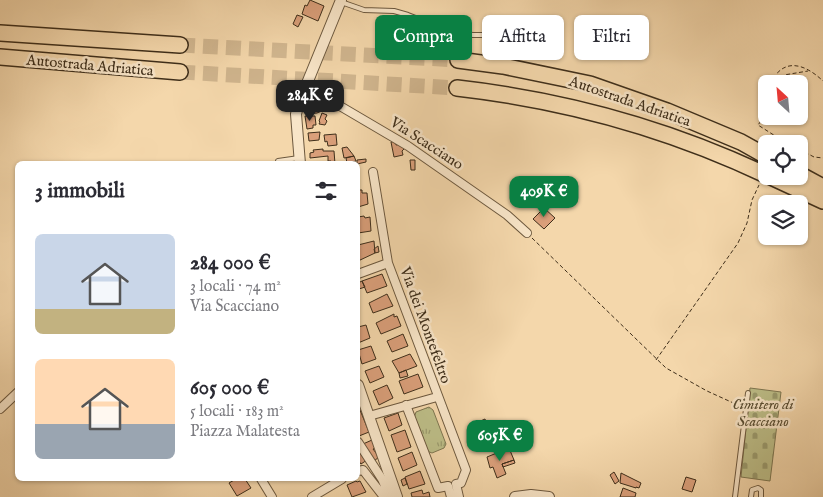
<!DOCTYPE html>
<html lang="it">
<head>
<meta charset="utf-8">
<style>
	body { margin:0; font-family:"IM FELL English",serif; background:#f2f2f3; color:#2b2b33; height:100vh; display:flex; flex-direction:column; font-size:19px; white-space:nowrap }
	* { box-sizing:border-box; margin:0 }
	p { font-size:16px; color:#7c7c81 }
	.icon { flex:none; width:28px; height:28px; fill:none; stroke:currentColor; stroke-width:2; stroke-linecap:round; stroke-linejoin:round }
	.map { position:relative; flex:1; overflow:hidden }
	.drawer { position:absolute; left:15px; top:161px; width:345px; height:320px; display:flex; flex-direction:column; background:#fff; border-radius:8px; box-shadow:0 1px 4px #0004 }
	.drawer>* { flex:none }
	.guide { position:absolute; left:375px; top:15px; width:372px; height:45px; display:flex; gap:10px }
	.needle { width:32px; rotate:334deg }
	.buttons { position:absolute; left:758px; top:75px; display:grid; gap:10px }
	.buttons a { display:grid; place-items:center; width:50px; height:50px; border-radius:8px; background:#fff; box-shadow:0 1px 4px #0004; font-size:25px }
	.price { position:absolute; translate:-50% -42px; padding:0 11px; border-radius:10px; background:#0b8043; color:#fff; font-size:16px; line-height:32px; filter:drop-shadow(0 1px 2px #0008) }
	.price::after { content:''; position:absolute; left:50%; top:30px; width:15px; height:11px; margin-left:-8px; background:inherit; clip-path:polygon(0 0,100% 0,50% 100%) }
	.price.active { background:#222; color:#fff }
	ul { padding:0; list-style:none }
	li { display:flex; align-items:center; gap:15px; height:125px; padding:0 20px }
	li span { display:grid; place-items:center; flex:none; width:140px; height:100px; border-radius:8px; color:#555 }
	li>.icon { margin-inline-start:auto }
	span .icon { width:60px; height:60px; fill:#fffc; stroke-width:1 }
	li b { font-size:21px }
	h2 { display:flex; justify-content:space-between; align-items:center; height:60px; padding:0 20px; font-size:21px }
	.tag { padding:0 18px; border-radius:8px; background:#fff; box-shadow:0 1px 4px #0004; font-size:18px; line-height:45px }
	.tag.active { background:#0b8043; color:#fff }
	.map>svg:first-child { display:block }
	.cemetery { fill:url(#cemetery-stones); stroke:#7e7651 }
	.park { fill:url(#park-tufts); stroke:#7e7651 }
	.building { fill:#da9f7a; stroke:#3e2e1a }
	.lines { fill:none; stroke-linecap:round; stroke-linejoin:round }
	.motorway-tunnel { stroke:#d0b58e; stroke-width:15; stroke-dasharray:15 8; stroke-linecap:butt }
	.service-casing { stroke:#6c583e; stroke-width:6 }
	.minor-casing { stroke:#6c583e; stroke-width:10 }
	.tertiary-casing { stroke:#6c583e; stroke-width:12 }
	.motorway-casing { stroke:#3e2e1a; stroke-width:18 }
	.path { stroke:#3e2e1a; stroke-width:1; stroke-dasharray:4 2.5; stroke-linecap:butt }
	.service { stroke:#f8e5c8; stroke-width:4 }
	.minor { stroke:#f8e5c8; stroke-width:8 }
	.tertiary { stroke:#f8e5c8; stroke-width:10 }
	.motorway { stroke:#f4d7ab; stroke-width:15 }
	.labels { text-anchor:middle; stroke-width:5; stroke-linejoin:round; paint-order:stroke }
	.street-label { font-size:15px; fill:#3e2e1a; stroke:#f8e5c8 }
	.park-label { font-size:15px; font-style:italic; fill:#574b30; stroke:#f8e5c8 }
</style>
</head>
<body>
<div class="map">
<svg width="823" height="497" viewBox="0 0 823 497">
	<defs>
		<pattern id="cemetery-stones" width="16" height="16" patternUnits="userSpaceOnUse" patternTransform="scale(1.25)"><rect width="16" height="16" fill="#bdbe88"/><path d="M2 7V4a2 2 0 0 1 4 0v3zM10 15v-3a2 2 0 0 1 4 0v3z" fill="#9b9b6e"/></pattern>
		<pattern id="park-tufts" width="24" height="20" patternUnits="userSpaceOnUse" patternTransform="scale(1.25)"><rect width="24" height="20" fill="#bdbe88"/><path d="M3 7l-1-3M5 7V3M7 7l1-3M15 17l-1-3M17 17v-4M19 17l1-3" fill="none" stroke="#9b9b6e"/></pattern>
	</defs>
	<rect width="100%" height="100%" fill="#f4d7ab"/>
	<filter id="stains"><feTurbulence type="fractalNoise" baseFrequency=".004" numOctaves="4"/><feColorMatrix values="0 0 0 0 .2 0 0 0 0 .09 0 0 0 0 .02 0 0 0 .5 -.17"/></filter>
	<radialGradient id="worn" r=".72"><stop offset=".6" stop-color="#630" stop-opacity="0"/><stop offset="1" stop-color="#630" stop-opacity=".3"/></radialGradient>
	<path class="cemetery" d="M750,388l31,4 -11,89 -29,-4z"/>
	<path class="park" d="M429,407l4,3 13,34 -2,4 -12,5 -5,-2 -13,-33 2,-6z"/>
	<path class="building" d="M310,0l14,6 -6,15 -16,-7 3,-9 2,1z
		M297,15l6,2 -5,10 -5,-3z
		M321,98l3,12 -7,3 -11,1 1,-10 3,-5z
		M322,113l5,2 -2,4 2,2 -2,4 -6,-1 1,-2 -1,-1z
		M305,116h10l1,9h-3v3l-6,1z
		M320,132l-1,8 -10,1 -1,-8z
		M336,134l1,11 -9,1 -1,-5 -2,1 -1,-7z
		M396,141v4l5,-1 4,4 -3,3 1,4 -9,2 -3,-15z
		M347,147l7,9 -10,2 -2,-10z
		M323,149v2h11l1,13h7h-9l-2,-1v-2h-3v-5l-18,2v-5l4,-1 -1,-2z
		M354,156l2,5 -9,2 -1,-5z
		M366,159v3l-9,2v-4z
		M410,160h5v10h-4z
		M358,190h4v3h5l1,11 -10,3z
		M544,208l11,10 -11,11 -11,-10z
		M364,216l1,2 5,-1 1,14 -13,2v-16z
		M374,241l1,12 -17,8v-16z
		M378,246l1,6 -4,1 -1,-4z
		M382,274l5,12 -20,7 -5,-12z
		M362,281l3,6 -6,2 -1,-6z
		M387,294l6,12 -20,7 -4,-10z
		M394,314v3l3,-1 4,10 -20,8 -5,-11z
		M366,325l4,13 -12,5v-16z
		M403,334l5,12 -16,6 -5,-11z
		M371,346l5,13 -14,5 -4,-14z
		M410,354l7,12 -18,7 -7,-12z
		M379,366l5,11 -14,6 -5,-12z
		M406,370l2,6 -8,2 -1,-5z
		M418,374l5,13 -19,7 -5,-13z
		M387,385l6,13 -14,7 -6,-14z
		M360,410l9,22 -10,4 -1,-24z
		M398,413l4,12 -13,6 -5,-13z
		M485,419l4,11 12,-5 4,12 -23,8 -4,-11 2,-1 -4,-10z
		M405,430l6,17 -14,5 -6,-17z
		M372,440l3,8 -2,1 6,8 -5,4 -11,-17z
		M358,448l9,12 -6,4 -3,-4z
		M509,448l5,12 -12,4 4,10 -9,4 -4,-11 -3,1 -3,-11z
		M412,452l5,13 -14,6 -5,-13z
		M514,460l1,3 -12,4 -1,-3z
		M420,471l5,13 -16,5 -4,-12z
		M614,472l5,9 -4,3 -5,-9z
		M621,473l20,10 -2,5 -3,-1v1l-16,-5z
		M686,477l10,3 -4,12 -10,-3z
		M405,478l2,6 -4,2 -2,-6z
		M236,479h9l6,9 -14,8 -8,-13z
		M356,481l1,1 3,-1 6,11 -14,5 -5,-12z
		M623,488l13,5 -1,4h-15z
		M422,490l1,4 6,-2 1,5h-18l-1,-4z"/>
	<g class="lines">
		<path class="motorway-tunnel" d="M180,45l278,15
			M180,72l277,16"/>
		<g class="service-casing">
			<path id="service" d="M341,2l23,8 30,1 14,4 46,18 19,2h29l33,7 5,-3 5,-9
				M278,164v-3l21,-3
				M735,497l13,-104
				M751,497l1,-7 6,-2 3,2v7"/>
		</g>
		<g class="minor-casing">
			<path id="minor" d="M306,86l102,60 99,69 20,18
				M373,172l15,91 78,207 -5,13 -5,1 3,13
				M358,274l30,-11
				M406,405l32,83 10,-2 3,11
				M0,409l18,-17
				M369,416l68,-19
				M358,442l24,37 8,18
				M358,471l5,-1 21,27
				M261,479l11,18
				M312,497l30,-18"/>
		</g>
		<g class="tertiary-casing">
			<path id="tertiary" d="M300,164l-4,-50 3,-11 42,-103
				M358,385l39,112
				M515,497l16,-2 18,2"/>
		</g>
		<g class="motorway-casing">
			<path id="motorway" d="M0,33l180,12
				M0,57l180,15
				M458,60l45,6 87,18 77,27 74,31 25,14
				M457,88c106,12 212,41 309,87
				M799,174l24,13
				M769,176l54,25"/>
		</g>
		<path class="path" d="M770,84c13,-27 34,-21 53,-3
			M778,84l6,-9 24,-4
			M763,102l3,-9
			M761,121l-3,4 22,14 -2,5
			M781,140l8,4
			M799,149l15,8 9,1
			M532,238l134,130 41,23 33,15
			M656,360l82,-117 9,-20 5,-23 7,-15"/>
		<use href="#service" class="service"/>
		<use href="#minor" class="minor"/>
		<use href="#tertiary" class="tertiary"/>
		<use href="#motorway" class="motorway"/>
	</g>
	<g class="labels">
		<g class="street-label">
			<text transform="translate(90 65) rotate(5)" y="5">Autostrada Adriatica</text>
			<text transform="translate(630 101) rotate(19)" y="5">Autostrada Adriatica</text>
			<text transform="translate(427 143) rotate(33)" y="5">Via Scacciano</text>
			<text transform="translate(426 325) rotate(70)" y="5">Via dei Montefeltro</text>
		</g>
		<g class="park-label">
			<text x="763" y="409">Cimitero di<tspan x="763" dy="17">Scacciano</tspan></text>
		</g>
	</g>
	<rect width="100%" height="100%" filter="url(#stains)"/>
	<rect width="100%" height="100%" fill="url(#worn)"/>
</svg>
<div class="buttons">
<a><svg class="needle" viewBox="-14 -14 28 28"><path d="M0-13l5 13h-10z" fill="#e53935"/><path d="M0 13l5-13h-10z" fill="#7c7c81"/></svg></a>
<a><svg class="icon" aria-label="locate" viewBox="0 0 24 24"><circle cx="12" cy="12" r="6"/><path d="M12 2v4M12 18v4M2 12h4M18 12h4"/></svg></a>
<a><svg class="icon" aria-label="layers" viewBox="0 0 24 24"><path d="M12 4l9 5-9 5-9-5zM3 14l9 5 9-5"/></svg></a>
</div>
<b class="price active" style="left:310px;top:122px">284K €</b>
<b class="price" style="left:544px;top:218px">409K €</b>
<b class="price" style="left:500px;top:462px">605K €</b>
<div class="guide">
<a class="tag active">Compra</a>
<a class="tag">Affitta</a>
<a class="tag">Filtri</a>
</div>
<section class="drawer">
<h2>3 immobili<svg class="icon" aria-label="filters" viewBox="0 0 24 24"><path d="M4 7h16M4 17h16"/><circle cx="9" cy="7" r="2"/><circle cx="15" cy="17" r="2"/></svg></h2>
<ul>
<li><span style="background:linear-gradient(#c9d6e8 75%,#c2b280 0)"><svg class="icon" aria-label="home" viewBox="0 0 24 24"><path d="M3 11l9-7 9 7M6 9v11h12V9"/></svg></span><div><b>284 000 €</b><p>3 locali · 74 m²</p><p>Via Scacciano</p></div></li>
<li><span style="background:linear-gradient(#ffd9b3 65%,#9aa5b1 0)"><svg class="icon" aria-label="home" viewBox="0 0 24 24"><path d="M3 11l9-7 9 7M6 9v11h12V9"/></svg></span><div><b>605 000 €</b><p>5 locali · 183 m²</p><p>Piazza Malatesta</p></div></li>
</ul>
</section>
</div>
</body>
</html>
